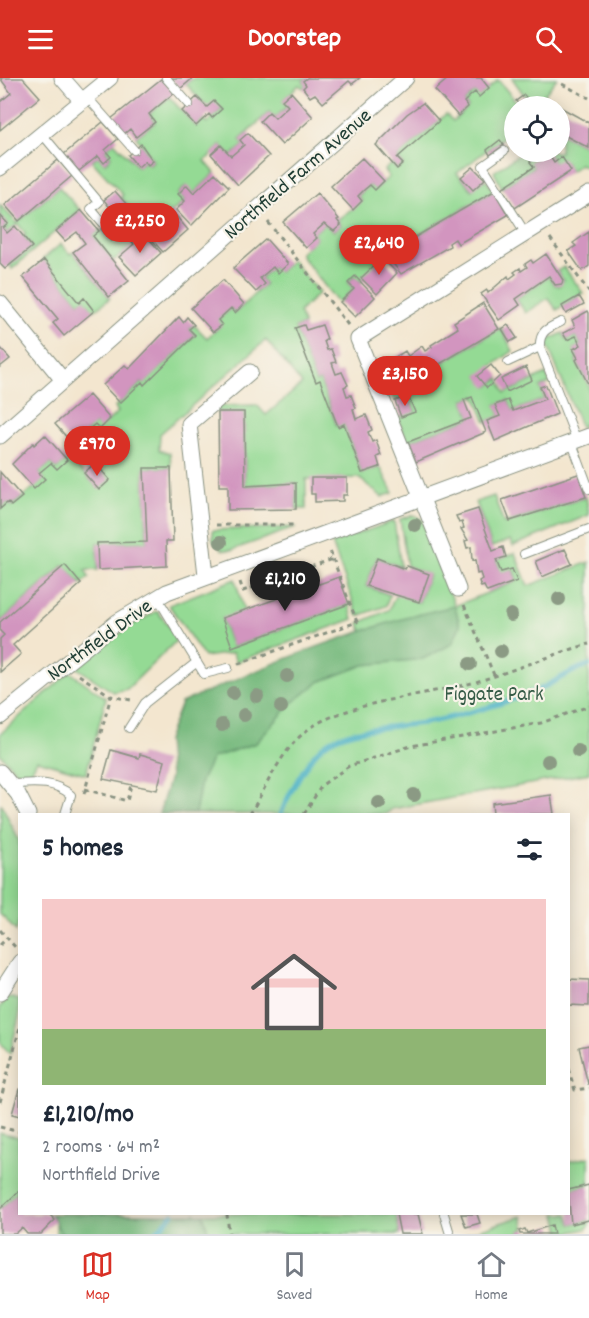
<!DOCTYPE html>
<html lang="en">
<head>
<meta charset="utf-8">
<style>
	body { margin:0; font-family:Dekko,sans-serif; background:#f6f6f7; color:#1f2937; height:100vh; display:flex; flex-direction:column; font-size:22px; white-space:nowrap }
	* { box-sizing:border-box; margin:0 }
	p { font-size:20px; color:#747a83 }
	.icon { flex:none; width:33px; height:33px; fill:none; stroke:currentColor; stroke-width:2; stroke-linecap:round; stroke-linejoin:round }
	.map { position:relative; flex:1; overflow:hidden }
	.sheet { position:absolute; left:18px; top:735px; width:552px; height:402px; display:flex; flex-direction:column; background:#fff; border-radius:0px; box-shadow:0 3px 15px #0003 }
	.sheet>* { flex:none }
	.tools { position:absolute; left:504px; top:18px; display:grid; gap:12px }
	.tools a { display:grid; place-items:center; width:66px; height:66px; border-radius:50%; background:#fff; box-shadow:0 3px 15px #0003; font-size:30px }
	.price { position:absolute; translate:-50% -51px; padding:0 14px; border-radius:21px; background:#d93025; color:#fff; font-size:20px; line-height:39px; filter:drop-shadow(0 2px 3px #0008) }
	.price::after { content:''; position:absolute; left:50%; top:36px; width:18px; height:14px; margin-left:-9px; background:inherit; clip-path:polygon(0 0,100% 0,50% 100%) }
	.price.selected { background:#222; color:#fff }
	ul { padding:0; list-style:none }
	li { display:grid; align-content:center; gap:12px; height:318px; padding:0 24px }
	li span { display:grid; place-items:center; height:186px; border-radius:0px; color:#555 }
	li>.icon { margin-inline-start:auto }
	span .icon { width:108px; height:108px; fill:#fffc; stroke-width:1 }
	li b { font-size:26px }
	h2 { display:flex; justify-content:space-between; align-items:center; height:72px; padding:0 24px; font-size:26px }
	header { display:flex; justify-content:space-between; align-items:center; height:78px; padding:0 24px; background:#d93025; color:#fff; font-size:27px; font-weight:700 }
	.menu { display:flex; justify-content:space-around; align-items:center; height:84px; border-top:2px solid #e0e1e3; background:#fff; font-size:16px; color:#747a83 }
	.menu a { display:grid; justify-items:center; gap:3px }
	.menu .selected { color:#d93025 }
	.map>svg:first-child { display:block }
	.green { fill:#94da94; stroke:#5a8c64; stroke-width:1.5 }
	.forest { fill:#77ba7e; stroke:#4b7c59; stroke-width:1.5 }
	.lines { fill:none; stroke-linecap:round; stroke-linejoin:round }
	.stream { stroke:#47b0c5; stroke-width:5 }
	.building { fill:#d295bf }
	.service-casing { stroke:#899282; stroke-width:10 }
	.minor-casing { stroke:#899282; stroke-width:17 }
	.path { stroke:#899282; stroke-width:3; stroke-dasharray:4.5 4.5; stroke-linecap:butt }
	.service { stroke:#fff; stroke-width:8 }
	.minor { stroke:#fff; stroke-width:15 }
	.tree { fill:#8b9a84 }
	.labels { text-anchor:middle; stroke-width:4.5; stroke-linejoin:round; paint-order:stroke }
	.street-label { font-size:21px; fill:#1f3d34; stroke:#f7f3e8 }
	.park-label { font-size:21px; fill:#365c47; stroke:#f7f3e8 }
</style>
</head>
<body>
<header><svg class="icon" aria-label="menu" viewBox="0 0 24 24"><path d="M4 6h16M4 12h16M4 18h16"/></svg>Doorstep<svg class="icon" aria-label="search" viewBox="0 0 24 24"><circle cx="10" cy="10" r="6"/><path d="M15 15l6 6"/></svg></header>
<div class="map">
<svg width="589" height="1156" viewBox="0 0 589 1156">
	<rect width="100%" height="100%" fill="#f7f3e8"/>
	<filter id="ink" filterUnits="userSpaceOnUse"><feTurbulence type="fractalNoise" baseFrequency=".0167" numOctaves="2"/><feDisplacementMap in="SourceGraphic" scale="12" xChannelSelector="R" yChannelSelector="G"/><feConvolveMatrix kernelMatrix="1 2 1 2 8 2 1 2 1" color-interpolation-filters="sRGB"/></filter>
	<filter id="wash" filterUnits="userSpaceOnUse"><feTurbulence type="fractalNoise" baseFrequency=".008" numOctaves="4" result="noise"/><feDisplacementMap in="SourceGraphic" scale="24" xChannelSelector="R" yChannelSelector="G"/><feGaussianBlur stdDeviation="1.35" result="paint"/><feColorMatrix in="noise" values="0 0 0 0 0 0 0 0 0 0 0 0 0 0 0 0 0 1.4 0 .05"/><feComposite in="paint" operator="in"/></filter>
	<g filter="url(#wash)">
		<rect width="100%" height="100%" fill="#f3e6cf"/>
		<path class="green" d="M193,0h114l-4,3 4,4 -4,3 -4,-3 -16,15 5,6 -13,12 -6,-6 -29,28 4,5 -13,11 -10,-11 -16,16 10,12 -21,20 -8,-7 -8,8 7,7 -45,37 -4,-4 -6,5 4,5 -21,17 -20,-25 8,-7 10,12 15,-12 -10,-13 12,-10 -7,-9 2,-2 -31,-34 6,-5 7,7 6,-6 -6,-7 9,-8 24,25 7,-6 4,4 4,-4 -17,-24 19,-15 -6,-8 20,-17 27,29 7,-7 4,4 15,-14c-20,-2 -23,-11 -36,-25z
			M512,0h45l-21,28h-4z
			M498,2l22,26h-6v34l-6,-6 -51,39 15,17 13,-11 9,12 -82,48 -4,-7 -16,9 7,12 -10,5 -3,-3 -25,27 -7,-6 -6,7 6,6 -16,14 -38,-49 16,-16 -3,-4 11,-10 10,7 7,-6 -4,-5 25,-19 -4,-5 12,-11 5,4 14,-12 -5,-7 8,-7 5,6 6,-5 -6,-6 49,-44 7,7 15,-14 -4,-5 11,-10 4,4z
			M560,55l29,15v21l-9,-5 -9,7 -9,-13 -8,5 -7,-11h13z
			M522,74h14l2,5 -7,5 3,5 -32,21 -8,-16z
			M59,109l21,23 -68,59 -2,-4 22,-19 -9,-10 3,-2 -8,-10 -11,9 -4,-5 5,-4 -8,-9v-10l17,18z
			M61,166l9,10 3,-2 37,46 -16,13 -10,-12 -5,4 -36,-44z
			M292,182l27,33 -20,19 5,13 -9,3 21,54 4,-2 17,46 7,-2 18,49 18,-6 13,26 -11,4 -23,-19 -53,1v30h-10v-26l-51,3 -1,-74h-26l-1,-6 40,-1 9,10 36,-31 -36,-44 -106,94 -1,16 11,3 1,15h-27l3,74 -50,1 1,27h-13l4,7 -8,7 -17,-19 -64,57v-113l8,-7 4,4 32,-27 -5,-6 12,-10 6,6 12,-11 30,31 10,-9 -29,-33 8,-8 -4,-5 11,-10 5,4 18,-16 -3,-5 27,-25 2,2 51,-49 -6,-6 5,-4 13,13 14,-13 -3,-5 13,-12 4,5 30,-29 -5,-6 13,-11 6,5z
			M564,189l19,26 -26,17 -9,-12 -22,15 -10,-14 33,-23 6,9 5,1 3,-6 -6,-9z
			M501,250l12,23 -35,25 10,11 11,-9 6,15 41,-19 4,9 -10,4 5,12 -32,12 -5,-11 -12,5 4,11 -14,6 -11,-26 -11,4 7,18 -63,24 -11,-24 18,-7 -7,-15 -13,5 -16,-34 10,-6 23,32 14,-9 -5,-9z
			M563,255l4,7 9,-4 5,9 -7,4 4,9 -2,2 13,26v32l-8,10 -35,-87z
			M494,418l10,28 82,-27 3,18 -76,31 -3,-6 -18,7 -16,-45z
			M414,437l8,5 33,86 62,-25 -4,-12 -12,4 -5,-13 19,-7 13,33 61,-24v211l-197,36 -6,5h-223l26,-102 174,-79 -4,-10 30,-13 7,-16 23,8 10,-27 -22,-9 -7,-47z
			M394,443l7,46 -24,-9 -11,28 24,9 -4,11 -28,10 -26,-73z
			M297,449l-65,23h-9l-10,-9v-11z
			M235,501l9,32 -22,8 10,28 117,-43 4,15 -117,43 -3,-9 -29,4 -35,-52z
			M155,534h3l17,23v7l-48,47 -14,3 -37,-25 53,-40z
			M70,594l36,26 -20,76 -49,-14 -7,14 -8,4 -22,-24v-20z
			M1,725l18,38 1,77 -4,13 -16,-17z
			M12,920l7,2v17l-9,37 -10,-12v-35l7,-8z
			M0,1055l19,5 1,52 -20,19z
			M589,1079v28l-20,5 -1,-28z
			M49,1136h347l4,20h-344v-12z
			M556,1136h12l3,10 18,-4v6l-3,3 -25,5z
			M522,1138l3,13 -5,2v3h-54z"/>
		<path class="forest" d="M455,528l5,20 -8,18 -29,15 -59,6 -45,17 -28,22 -35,39 -44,15 -11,23 -6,33h-36l11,-37 -3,-37 14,-37c89,-39 179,-77 274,-97z
			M52,1136h151l6,20h-148z"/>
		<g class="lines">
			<path class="stream" d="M281,736c6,-17 28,-58 43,-69 25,-20 79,-17 111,-24 35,-8 72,-18 105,-32 17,-8 31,-19 49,-24
				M154,1156l19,-20"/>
		</g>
		<g id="blocks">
			<path class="building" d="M0,0h23l17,19 -40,33v-28l11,-9z
				M171,0h22l-13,11z
				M307,0h53l-8,6 -3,-3 -26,22 -8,-9 -5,3 -7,-9 3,-3 -3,-4z
				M449,0h32l8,10 -10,9 -4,-5 -6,5 -5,5 4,5 -10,9 -23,-26z
				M161,1l13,14 -25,21 6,8 -19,15 -6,-8 -6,5 -13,-15z
				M291,14l22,25 -31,28 -22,-24 9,-9 6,6 13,-12 -6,-6z
				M524,17l9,11h-13l-4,-5z
				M197,19l10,10 7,-6 8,8 -10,9 -3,-4 -13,12 -14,-15z
				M540,20l5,2 12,6h-21z
				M423,25l16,18 -42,37 6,6 -6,5 -21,-24 31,-31z
				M560,29l29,16v25l-29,-15z
				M103,44l15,17 -13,11 6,7 -7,6 -6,-7 -19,15 -15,-17z
				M248,55l21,23 -31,29 -27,-31 10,-9 10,11 13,-11 -4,-5z
				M500,62l4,5 -14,10 -3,-5z
				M141,66l12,17 -5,4 -3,-4 -7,6 -10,-12z
				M535,74h12l7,11 8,-6 9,14 -56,37 -13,-20 32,-21 -4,-5 8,-5z
				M362,80l22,23 -9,9 -5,-5 -6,5 -6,6 4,5 -9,9 -22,-24z
				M58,82l14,16 -53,45 -14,-16z
				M473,89l12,12 -12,11 -12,-13z
				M215,95l14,14 -38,39 -15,-16 9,-9 -7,-7 9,-9 7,8z
				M115,113l13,15 -12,10 -12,-16z
				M494,113l14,24 -50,29 -3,-5 -6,4 1,3 -49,28 -12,-16 10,-5 -7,-12 16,-9 4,7z
				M317,115l22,26 -2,1 4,5 -7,6 -10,-7 -11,10 4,4 -11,10 -23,-26z
				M81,132l18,21 -6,5 36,45 -20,16 -36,-45 12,-9 -8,-11 -12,9 -9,-10z
				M172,133l16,19 -25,22 -17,-19z
				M0,137l8,9 -5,4 4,5 8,-7 17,21 -27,22 -5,-5z
				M116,138l10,13 -15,12 -10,-12z
				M589,154v34l-7,5 -14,-20 8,-5 -3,-3z
				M136,156l4,4 5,-4 16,19 -25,22 -17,-18 15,-13 -4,-5z
				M266,161l22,25 -10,9 -5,-6 -7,6 -6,5 5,6 -9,8 -23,-24z
				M546,176l17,26 -1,4 -7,1 -6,-9 -33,23 4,6 -21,15 -18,-26 6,-4 1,3 20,-17 1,3 7,-5 -2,-2 6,-4 1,3 6,-4 -2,-3 6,-4 2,3z
				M382,180l15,15 -20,21 -16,-16z
				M44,182l35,43 5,-5 10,13 -30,25 -11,-13 5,-4 -35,-42z
				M355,198l20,21 -20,20 -15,-15 14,-13 -6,-6z
				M223,202l21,24 -9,9 -4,-5 -13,12 4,5 -9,7 -22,-24z
				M579,218l5,8 -18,10 -4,-8z
				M483,225l16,26 -78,46 5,9 -15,10 -22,-33 16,-10 3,5 14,-10 3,5 7,-4 -1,-2 27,-17 -4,-6z
				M588,233l1,2v73l-13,-26 2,-2 -5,-9 8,-4 -5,-9 -9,4 -4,-7 12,-6 -3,-7z
				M179,239l4,5 4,-5 7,8 -5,4 6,6 -51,50 -2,-3 -22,21 -17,-18 22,-20 4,4z
				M304,247l2,5 16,-5 5,14 -3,2 3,9 4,-1 5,13 -4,1 4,11 6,-2 6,13 -4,2 3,9 4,-1 5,13 -3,1 3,10 10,-4 6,15 -4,2 4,10 4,-2 5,15 -4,2 3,10 -18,6 -18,-49 -6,3 -18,-47 -4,2 -21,-54z
				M508,247l9,13 -7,4 -8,-13z
				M0,269l10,12 -10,8z
				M491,287l9,11 -13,12 -10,-12z
				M526,289l6,13 -25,12 -6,-13z
				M546,307l11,29 -62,27 -8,-20 13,-5 -5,-11 13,-5 5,11 32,-12 -5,-12z
				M89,317l21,24 -10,10 -5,-5 -11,10 4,5 -11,10 -22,-25z
				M408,318l7,16 -14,5 -6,-16z
				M472,319l14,35 -70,30 -8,-20 63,-24 -7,-18z
				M218,334h26l1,74 51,-3v26l-68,1v-24h-9z
				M45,357l22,25 -10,9 -6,-6 -12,10 6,6 -11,10 -22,-25 21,-21 1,2z
				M95,385l15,17 -11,10 -15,-17z
				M144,390h27l2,73h-7l1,25 -69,4 -1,-27 50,-1z
				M0,394l22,25 -11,9 -3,-4 -8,7z
				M578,396l8,23 -76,24 -8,-21z
				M311,400h36v17h-4v6l-28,1v-8h-4z
				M478,431l15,42 10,-4 3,10 -10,3 5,12 11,-3 5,12 -30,11 -3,-6 -3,1 -2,-6 3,-2 -2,-6 -3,1 -2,-14 -3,1 -1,-14 -4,1 -2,-7 3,-1 -7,-11 3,-1 -2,-6 -3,1 -3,-7z
				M565,471l7,15 -30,13 -6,-16z
				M377,480l28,11 2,-3 22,8 -10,28 -53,-16z
				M65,487l16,19 -68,61 8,9 -21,18v-33l4,-4 -4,-4v-9z
				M339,499l10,27 -117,43 -10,-29z
				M111,672l28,8 1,-4 25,7 -8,29 -54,-11z
				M551,717l3,19h-61l-1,-11z
				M568,901l21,1v26l-21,-1z
				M589,967v39h-1l-9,-37z
				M19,1011h1v27l-8,-2z
				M589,1107v35l-18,4 -3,-34z
				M20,1112v24h29l6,6 -14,14h-14l-5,-6 -7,6h-15v-25z
				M396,1136h22l5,20h-23z
				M461,1136h16l3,9 -14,4z
				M552,1147l2,9h-34l-1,-3 6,-2 2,4z"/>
		</g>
	</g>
	<g filter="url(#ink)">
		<use href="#blocks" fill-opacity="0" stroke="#899282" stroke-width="1.5"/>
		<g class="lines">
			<g class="service-casing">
				<path id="service" d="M166,0l23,26
					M87,19l47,53
					M42,56l57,68 -8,7 12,14
					M504,73l-21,15 43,68
					M561,244c-13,6 -22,9 -21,25l37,94
					M508,284l32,-15
					M572,365l17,46
					M524,476l65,-25
					M157,519l47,77 24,-6
					M129,650l16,-25 52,-41
					M12,706c22,-1 41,-4 59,11l-6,19
					M444,1136l6,20"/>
			</g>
			<g class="minor-casing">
				<path id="minor" d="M62,0l20,23
					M0,90l110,-90
					M0,225l63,77
					M0,358l406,-358
					M206,497l-17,-151 61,-52
					M458,511l-100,-250 231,-145
					M0,639l117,-95 50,-30 422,-156
					M0,694l18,22 10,20
					M0,915l20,-31"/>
			</g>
			<path class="path" d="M562,6l27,14
				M268,144l80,103
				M550,160l39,54
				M216,447h81
				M240,504l3,9 90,-32 -4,-11
				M464,527l30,70
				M238,586l119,-42 -24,-63
				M79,597l32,21 20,4
				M85,711l42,12 4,-16
				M84,716l27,-98
				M250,736c16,-27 31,-63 56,-83 35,-28 120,-36 166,-48 39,-11 78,-28 117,-39
				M304,736l18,-29 27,-19 62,-20 130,-23 48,-17
				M0,852l16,18
				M0,867l7,-7
				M568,991l7,21 14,-2
				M0,1024l20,-75
				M0,1049l20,5
				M227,1136l2,20"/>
			<use href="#service" class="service"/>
			<use href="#minor" class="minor"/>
		</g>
		<g class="tree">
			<circle cx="415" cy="447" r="7"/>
			<circle cx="221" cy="464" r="7"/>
			<circle cx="559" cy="521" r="7"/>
			<circle cx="511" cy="537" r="7"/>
			<circle cx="501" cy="573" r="7"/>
			<circle cx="470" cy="586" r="7"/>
			<circle cx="287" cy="598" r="7"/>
			<circle cx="233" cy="615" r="7"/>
			<circle cx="257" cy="618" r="7"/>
			<circle cx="281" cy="629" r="7"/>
			<circle cx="244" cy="637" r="7"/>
			<circle cx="222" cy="647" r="7"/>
			<circle cx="578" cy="673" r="7"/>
			<circle cx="548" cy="683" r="7"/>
			<circle cx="414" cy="717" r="7"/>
			<circle cx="379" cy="725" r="7"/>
		</g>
	</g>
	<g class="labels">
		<g class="street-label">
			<text transform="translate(297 95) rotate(-41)" y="7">Northfield Farm Avenue</text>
			<text transform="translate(99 561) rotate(-36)" y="7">Northfield Drive</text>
		</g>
		<g class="park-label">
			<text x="494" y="622">Figgate Park</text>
		</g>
	</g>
</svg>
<div class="tools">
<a><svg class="icon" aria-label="locate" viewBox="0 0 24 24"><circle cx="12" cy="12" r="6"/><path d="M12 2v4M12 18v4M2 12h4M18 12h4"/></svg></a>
</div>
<b class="price" style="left:140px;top:176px">£2,250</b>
<b class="price" style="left:379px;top:198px">£2,640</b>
<b class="price" style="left:405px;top:329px">£3,150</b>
<b class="price" style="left:97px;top:399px">£970</b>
<b class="price selected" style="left:285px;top:534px">£1,210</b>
<section class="sheet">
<h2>5 homes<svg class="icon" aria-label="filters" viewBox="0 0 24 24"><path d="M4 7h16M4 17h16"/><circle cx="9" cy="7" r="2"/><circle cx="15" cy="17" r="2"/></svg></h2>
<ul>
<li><span style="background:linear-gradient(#f6c9c9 70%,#8fb573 0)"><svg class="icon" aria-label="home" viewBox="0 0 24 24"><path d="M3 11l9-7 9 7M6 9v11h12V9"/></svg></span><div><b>£1,210/mo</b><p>2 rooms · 64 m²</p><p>Northfield Drive</p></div></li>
</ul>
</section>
</div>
<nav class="menu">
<a class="selected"><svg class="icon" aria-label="map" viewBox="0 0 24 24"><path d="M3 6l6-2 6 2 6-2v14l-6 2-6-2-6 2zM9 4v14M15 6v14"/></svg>Map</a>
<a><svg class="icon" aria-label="saved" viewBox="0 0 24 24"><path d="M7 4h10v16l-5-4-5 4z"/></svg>Saved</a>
<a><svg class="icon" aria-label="home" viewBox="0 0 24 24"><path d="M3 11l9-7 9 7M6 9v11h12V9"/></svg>Home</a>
</nav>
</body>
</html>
